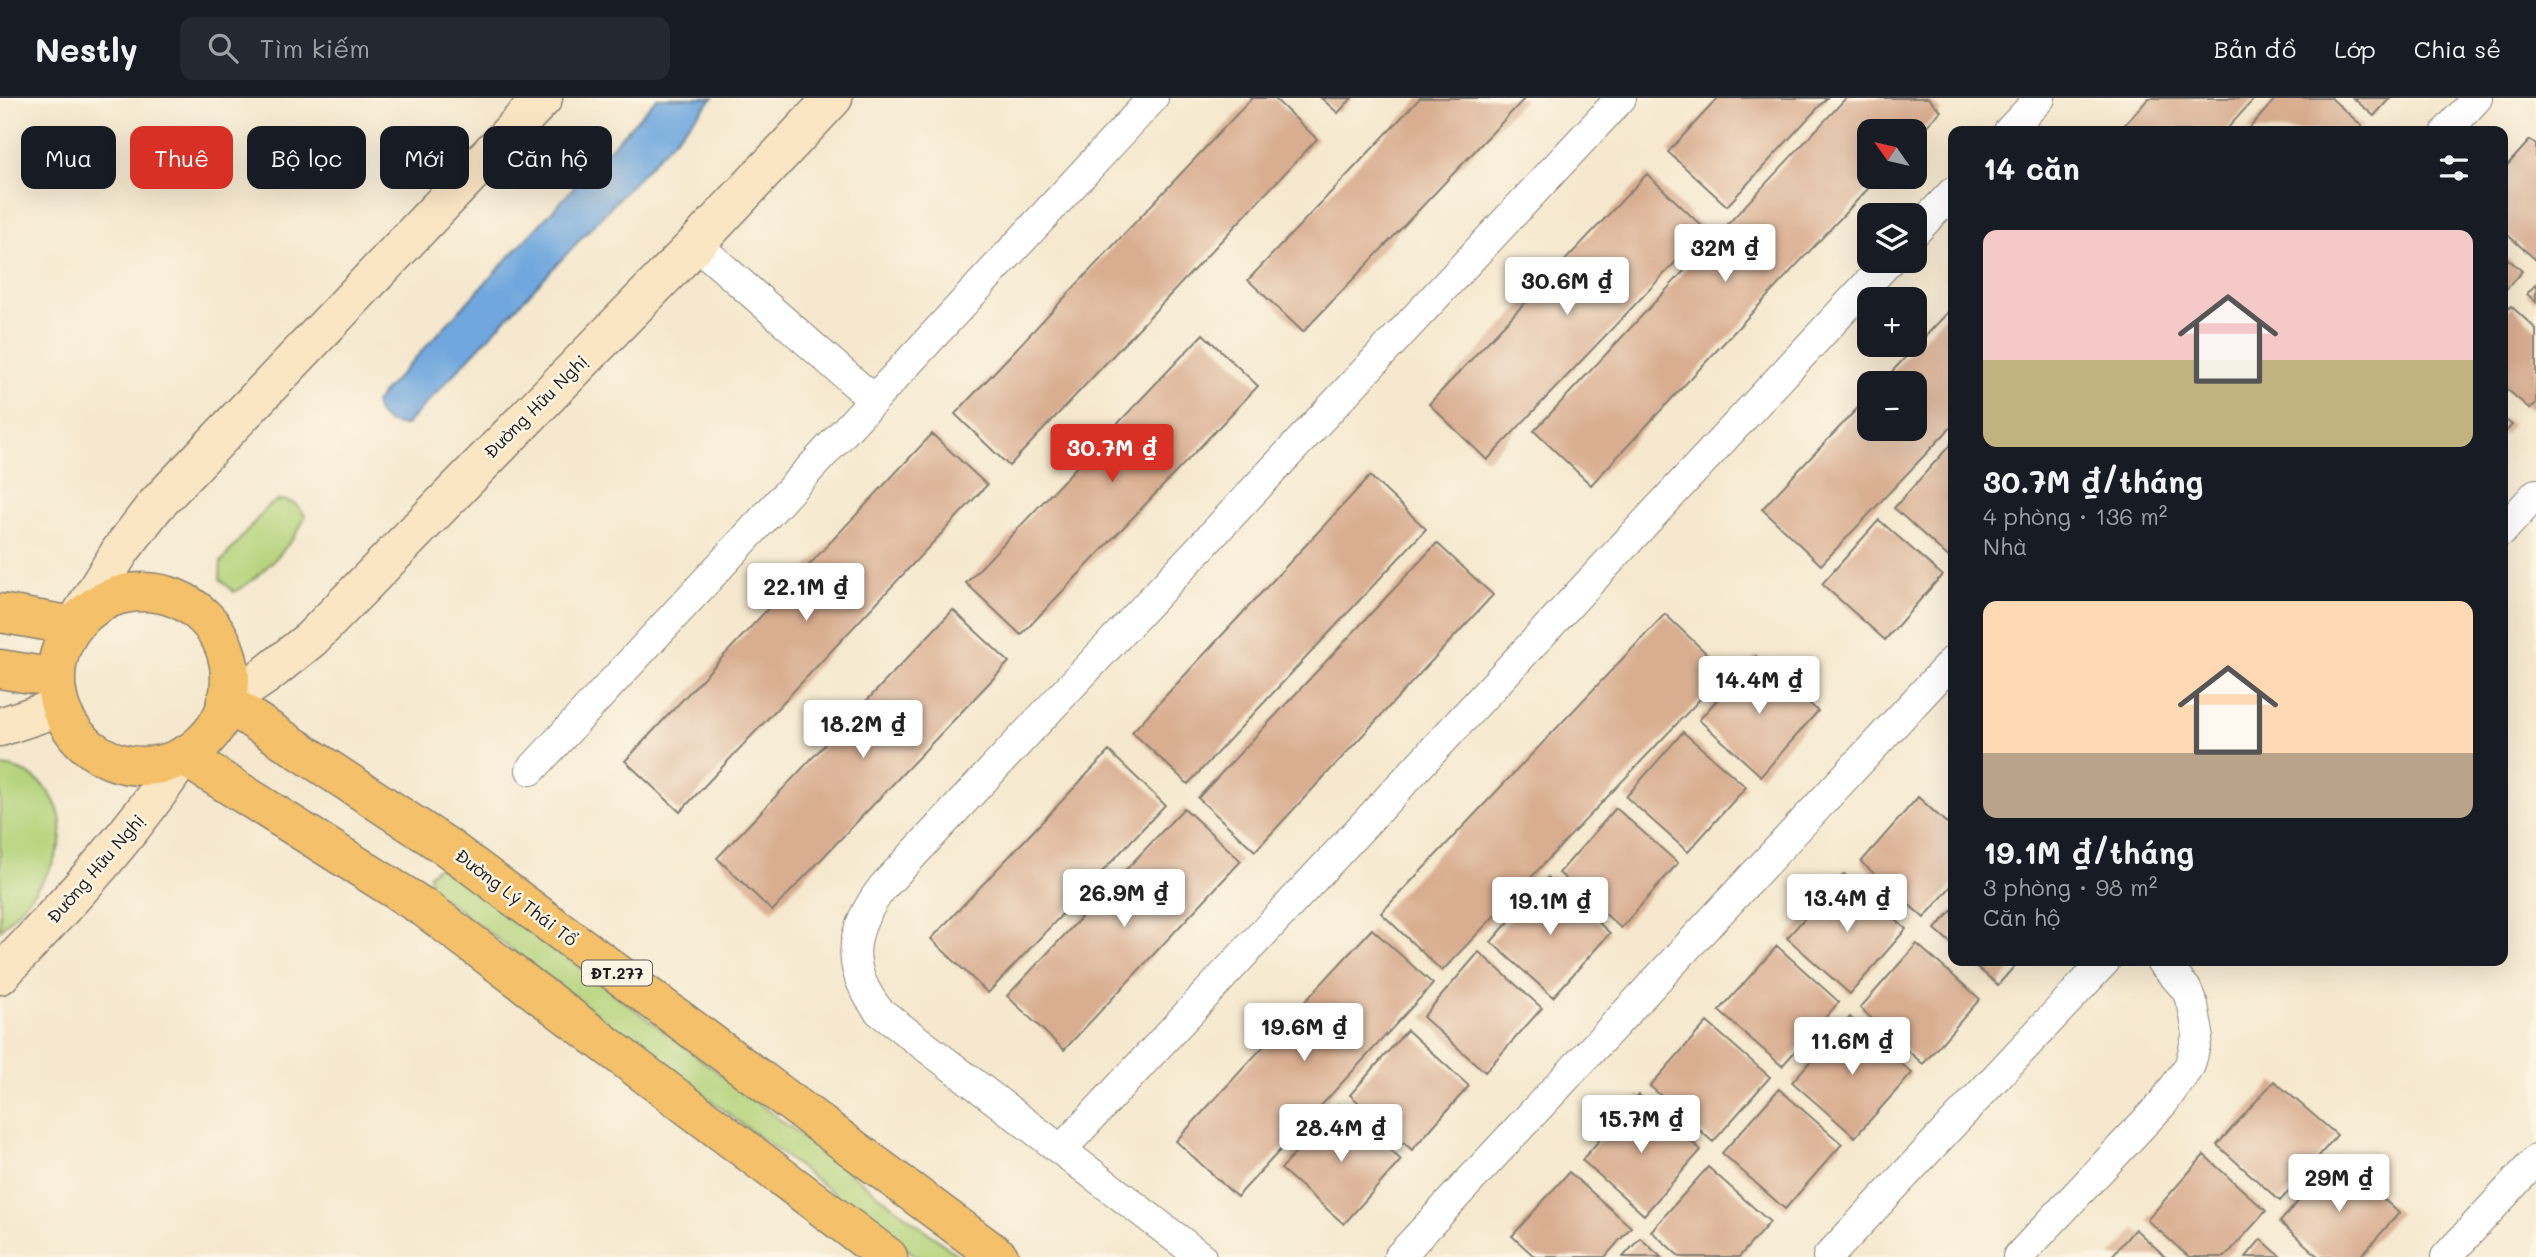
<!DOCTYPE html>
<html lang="vi">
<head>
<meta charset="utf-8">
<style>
	body { margin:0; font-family:Mali,sans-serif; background:#242831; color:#f1f3f6; height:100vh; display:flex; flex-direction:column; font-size:26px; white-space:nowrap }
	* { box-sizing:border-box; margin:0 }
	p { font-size:23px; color:#9ea1a6 }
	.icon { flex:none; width:38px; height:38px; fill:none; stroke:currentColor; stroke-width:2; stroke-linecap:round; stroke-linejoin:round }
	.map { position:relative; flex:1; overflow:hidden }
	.details { position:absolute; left:1948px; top:28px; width:560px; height:840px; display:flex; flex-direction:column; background:#171b24; border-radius:14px; box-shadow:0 7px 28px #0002 }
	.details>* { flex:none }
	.guide { position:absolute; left:21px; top:28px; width:665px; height:63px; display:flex; gap:14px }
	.needle { width:46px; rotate:304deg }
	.fabs { position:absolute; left:1857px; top:21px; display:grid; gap:14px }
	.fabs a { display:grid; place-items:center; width:70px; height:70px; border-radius:14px; background:#171b24; box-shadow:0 7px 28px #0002; font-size:35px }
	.price { position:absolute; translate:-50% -60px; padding:0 16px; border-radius:7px; background:#fff; color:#222; font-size:23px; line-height:46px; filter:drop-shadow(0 2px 4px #0008) }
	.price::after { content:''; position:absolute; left:50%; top:42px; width:21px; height:16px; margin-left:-10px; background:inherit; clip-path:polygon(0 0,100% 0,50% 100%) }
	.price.on { background:#d93025; color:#fff }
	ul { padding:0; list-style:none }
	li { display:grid; align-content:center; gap:14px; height:371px; padding:0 35px }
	li span { display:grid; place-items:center; height:217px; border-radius:14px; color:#555 }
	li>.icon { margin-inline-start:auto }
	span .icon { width:126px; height:126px; fill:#fffc; stroke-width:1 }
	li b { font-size:30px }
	h2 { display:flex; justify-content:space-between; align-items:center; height:84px; padding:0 35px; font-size:30px }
	.pill { padding:0 24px; border-radius:14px; background:#171b24; box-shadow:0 7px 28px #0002; font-size:24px; line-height:63px }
	.pill.on { background:#d93025; color:#fff }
	header { display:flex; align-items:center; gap:42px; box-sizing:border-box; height:98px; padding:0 35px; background:#171b24; border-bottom:2px solid #363941 }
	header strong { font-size:33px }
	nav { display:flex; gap:38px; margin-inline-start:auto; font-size:24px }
	.search { width:490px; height:63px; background:#242831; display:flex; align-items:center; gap:18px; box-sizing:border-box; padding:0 24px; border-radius:14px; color:#9ea1a6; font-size:26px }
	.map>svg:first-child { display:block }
	.green { fill:#b4d37a; stroke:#68784b; stroke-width:2 }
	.water { fill:#70a7de; stroke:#46627d; stroke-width:2 }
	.building { fill:#d9ad90 }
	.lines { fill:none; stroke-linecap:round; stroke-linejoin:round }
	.street-casing { stroke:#888275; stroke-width:32 }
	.secondary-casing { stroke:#888275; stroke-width:41 }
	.primary-casing { stroke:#888275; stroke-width:41 }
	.street { stroke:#fff; stroke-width:30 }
	.secondary { stroke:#fbe6c4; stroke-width:38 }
	.primary { stroke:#f4c16b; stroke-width:38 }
	.labels { text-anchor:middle; stroke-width:5; stroke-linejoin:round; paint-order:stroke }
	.shield { fill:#fcf5e5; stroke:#5f5d58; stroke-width:2 }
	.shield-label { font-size:16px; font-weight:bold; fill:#1c1c1c }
	.street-label { font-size:18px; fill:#1c1c1c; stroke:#fcf5e5 }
</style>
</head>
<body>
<header>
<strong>Nestly</strong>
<div class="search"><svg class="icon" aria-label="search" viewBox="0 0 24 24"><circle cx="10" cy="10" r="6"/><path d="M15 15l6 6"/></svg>Tìm kiếm</div>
<nav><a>Bản đồ</a><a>Lớp</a><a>Chia sẻ</a></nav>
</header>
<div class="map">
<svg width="2536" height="1159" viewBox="0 0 2536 1159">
	<rect width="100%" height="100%" fill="#fcf5e5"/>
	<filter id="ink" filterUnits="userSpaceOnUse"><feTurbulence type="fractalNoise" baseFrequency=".0143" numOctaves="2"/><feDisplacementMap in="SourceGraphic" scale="14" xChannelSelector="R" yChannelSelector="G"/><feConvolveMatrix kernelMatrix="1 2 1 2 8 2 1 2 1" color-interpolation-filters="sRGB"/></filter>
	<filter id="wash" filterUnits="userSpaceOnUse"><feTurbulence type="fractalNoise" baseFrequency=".00686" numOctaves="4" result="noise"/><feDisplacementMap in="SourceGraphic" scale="28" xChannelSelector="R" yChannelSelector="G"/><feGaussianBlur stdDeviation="1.57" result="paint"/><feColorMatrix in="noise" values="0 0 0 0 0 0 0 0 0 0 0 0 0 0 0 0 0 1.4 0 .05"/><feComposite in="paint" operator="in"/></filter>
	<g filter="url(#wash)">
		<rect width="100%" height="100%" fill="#f5e8ce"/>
		<path class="green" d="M279,402c14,1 19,4 26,16 -8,25 -48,64 -71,76l-14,-13 1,-17 47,-56z
			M0,668c20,1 34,9 47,24 40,51 -12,103 -47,140z
			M436,770h11l8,4 505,385h-42l-488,-369 -1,-13z"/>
		<path class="water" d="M657,0h56l-308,328c-16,-2 -27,-5 -30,-23l6,-8z"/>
		<g id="blocks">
			<path class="building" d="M1252,0h22l43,41 -308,327 -54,-52z
				M1321,0h31l-14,15z
				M1420,0h105l-222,234 -55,-52z
				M1718,0h109l-100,108 -59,-54z
				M1846,0h82l13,13 -27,28v-8h-45v46h10l-288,308 -57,-54z
				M2149,0h106l-30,33h-106z
				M2276,0h55l31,28 -4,5h-111z
				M2353,0h37l-16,18z
				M2530,42l6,5v115l-34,-30v-59z
				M1647,76l59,56 -219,230 -58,-56z
				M2502,156l20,17 -20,23z
				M2536,186v18l-9,-8z
				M2511,208l25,23v74l-6,6 -28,-24v-69z
				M1953,209v118l-132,140 -59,-56 107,-113v33h45v-46h-33z
				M1203,236l55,52 -237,249 -55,-52z
				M2502,319l10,8 -10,11z
				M932,336l55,51 -307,327 -55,-51z
				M1951,346l2,2v115l-59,-53z
				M1370,378l56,53 -238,255 -56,-52z
				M1879,422l63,55 -57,65 -63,-56z
				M1437,445l56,52 -238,256 -57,-53z
				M953,512l56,52 -237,249 -55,-53z
				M1665,516l61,58 -284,299 -61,-58z
				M1756,558l62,55 -57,65 -62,-56z
				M1683,634l63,55 -58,65 -62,-55z
				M1109,653l56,54 -177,188 -57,-54z
				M1918,699l35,32v55l-29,34 -63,-56z
				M1184,710l57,53 -177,189 -57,-54z
				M1616,710l62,55 -57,65 -62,-55z
				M1844,776l62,55 -56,65 -63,-56z
				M1548,779l62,56 -57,64 -62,-55z
				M1953,811v36l-18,-16z
				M1372,831l61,55 -196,213 -61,-56z
				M1917,846l63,55 -57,65 -63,-56z
				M1777,848l62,56 -57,64 -63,-55z
				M1479,854l63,56 -57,64 -62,-55z
				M1970,863h49l-21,24z
				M1850,919l62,56 -57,64 -63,-55z
				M1707,924l63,55 -57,65 -63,-56z
				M1407,932l62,56 -57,64 -62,-55z
				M2274,983l63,54 -57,66 -63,-56z
				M1779,991l63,55 -57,65 -63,-56z
				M1639,997l62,55 -57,65 -62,-55z
				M1339,1006l62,56 -57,64 -63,-55z
				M2204,1057l62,56 -41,46h-36l-42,-37z
				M2337,1059l62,56 -39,44h-41l-39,-35z
				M1708,1069l62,55 -31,35h-59l-29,-26z
				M1569,1074l62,55 -26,30h-70l-23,-21z
				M2135,1131l31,28h-55z
				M1640,1140l21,19h-38z
				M2261,1141l20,18h-35z"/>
		</g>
	</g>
	<g filter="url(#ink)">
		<use href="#blocks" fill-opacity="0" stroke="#888275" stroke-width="2"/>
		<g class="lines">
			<g class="street-casing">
				<path id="street" d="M2009,33l31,-33
					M2447,33l30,-33
					M1914,135l39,-41
					M696,146l178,156
					M2502,433l34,-37
					M531,672l622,-672
					M1061,1052l828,-889
					M1201,1159l-322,-246c-34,-43 -30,-79 3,-123l739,-790
					M1399,1159l554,-596
					M1828,1159l277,-296
					M2018,1159l145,-154 27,-38 8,-32 -5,-28 -7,-16 -25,-28
					M2446,1159l90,-97"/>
			</g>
			<g class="secondary-casing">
				<path id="secondary" d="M77,523l44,-71 33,-43 389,-409
					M226,604l40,-27 45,-36 385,-395 137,-146
					M0,629l60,-20
					M0,877c65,-70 131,-138 183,-219"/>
			</g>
			<g class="primary-casing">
				<path id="primary" d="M56 581a87 87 0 1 1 174 0a87 87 0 1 1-174 0Z
					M0,515l74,13
					M0,571l56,9
					M226,604l221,145 552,410
					M183,658l243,153 462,348"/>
			</g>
			<use href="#street" class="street"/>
			<use href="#secondary" class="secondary"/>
			<use href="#primary" class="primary"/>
		</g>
	</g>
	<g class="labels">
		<rect class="shield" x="582" y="862.5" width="70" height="25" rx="5"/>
		<g class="shield-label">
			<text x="617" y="881">ĐT.277</text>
		</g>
		<g class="street-label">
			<text transform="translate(536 309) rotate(-45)" y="6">Đường Hữu Nghị</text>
			<text transform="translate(96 771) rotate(-49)" y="6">Đường Hữu Nghị</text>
			<text transform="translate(516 800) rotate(37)" y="6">Đường Lý Thái Tổ</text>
		</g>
	</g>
</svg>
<div class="fabs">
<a><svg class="needle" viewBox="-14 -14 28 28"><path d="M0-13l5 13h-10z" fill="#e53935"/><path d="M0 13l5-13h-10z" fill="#9ea1a6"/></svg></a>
<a><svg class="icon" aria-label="layers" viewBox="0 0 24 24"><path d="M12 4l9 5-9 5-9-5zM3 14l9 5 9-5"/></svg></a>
<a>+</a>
<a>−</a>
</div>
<b class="price" style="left:1725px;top:186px">32M ₫</b>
<b class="price" style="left:1567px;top:219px">30.6M ₫</b>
<b class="price on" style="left:1112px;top:386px">30.7M ₫</b>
<b class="price" style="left:806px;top:525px">22.1M ₫</b>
<b class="price" style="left:1759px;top:618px">14.4M ₫</b>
<b class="price" style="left:863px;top:662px">18.2M ₫</b>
<b class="price" style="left:1124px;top:831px">26.9M ₫</b>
<b class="price" style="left:1847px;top:836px">13.4M ₫</b>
<b class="price" style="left:1550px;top:839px">19.1M ₫</b>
<b class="price" style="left:1304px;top:965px">19.6M ₫</b>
<b class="price" style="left:1852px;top:979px">11.6M ₫</b>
<b class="price" style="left:1641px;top:1057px">15.7M ₫</b>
<b class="price" style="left:1341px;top:1066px">28.4M ₫</b>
<b class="price" style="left:2339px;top:1116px">29M ₫</b>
<div class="guide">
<a class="pill">Mua</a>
<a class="pill on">Thuê</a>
<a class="pill">Bộ lọc</a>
<a class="pill">Mới</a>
<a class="pill">Căn hộ</a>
</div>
<section class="details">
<h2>14 căn<svg class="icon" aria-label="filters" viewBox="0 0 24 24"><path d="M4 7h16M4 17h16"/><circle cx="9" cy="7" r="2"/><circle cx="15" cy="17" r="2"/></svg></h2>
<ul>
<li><span style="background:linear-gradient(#f6c9c9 60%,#c2b280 0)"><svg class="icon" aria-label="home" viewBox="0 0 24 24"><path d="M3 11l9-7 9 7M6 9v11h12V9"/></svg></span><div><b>30.7M ₫/tháng</b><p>4 phòng · 136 m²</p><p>Nhà</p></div></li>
<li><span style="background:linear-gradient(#ffd9b3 70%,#b9a48a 0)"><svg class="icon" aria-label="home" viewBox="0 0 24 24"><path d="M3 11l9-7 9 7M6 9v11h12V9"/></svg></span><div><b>19.1M ₫/tháng</b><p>3 phòng · 98 m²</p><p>Căn hộ</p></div></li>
</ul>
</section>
</div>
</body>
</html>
